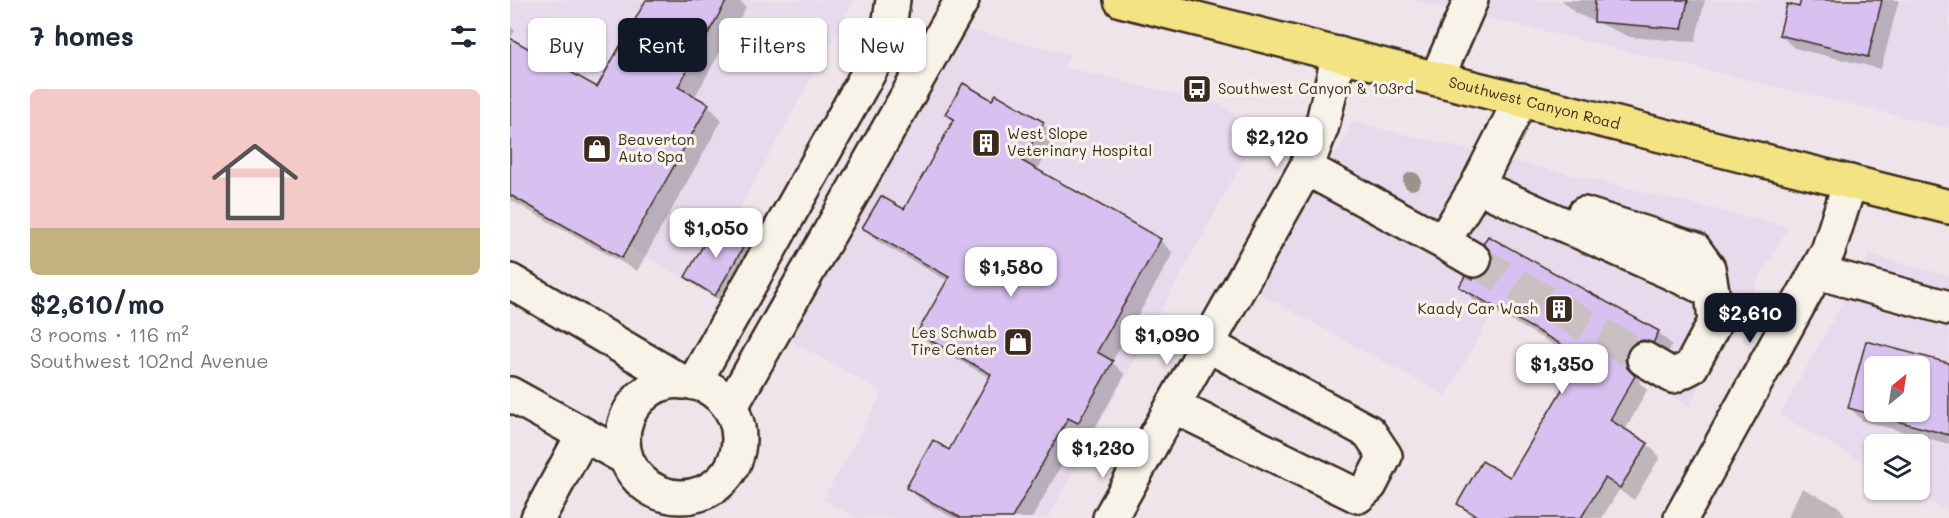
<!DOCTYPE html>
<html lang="en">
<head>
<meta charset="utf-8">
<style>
	body { margin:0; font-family:Mali,sans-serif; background:#f6f6f7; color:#1f2937; height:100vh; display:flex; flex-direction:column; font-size:22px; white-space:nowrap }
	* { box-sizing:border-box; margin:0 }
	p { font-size:20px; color:#747a83 }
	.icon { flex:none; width:33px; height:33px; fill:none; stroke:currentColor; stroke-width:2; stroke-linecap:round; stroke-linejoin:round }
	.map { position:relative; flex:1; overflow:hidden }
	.side { display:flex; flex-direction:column; background:#fff; width:510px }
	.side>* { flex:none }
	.hud { position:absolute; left:18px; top:18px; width:570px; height:54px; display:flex; gap:12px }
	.needle { width:39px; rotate:30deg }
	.buttons { position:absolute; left:1354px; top:356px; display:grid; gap:12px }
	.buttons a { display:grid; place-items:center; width:66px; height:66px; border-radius:9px; background:#fff; box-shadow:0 2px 4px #0004; font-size:30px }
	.price { position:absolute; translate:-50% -51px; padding:0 14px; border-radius:12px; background:#fff; color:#222; font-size:20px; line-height:39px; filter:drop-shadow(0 2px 3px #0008) }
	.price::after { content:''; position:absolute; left:50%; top:36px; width:18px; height:14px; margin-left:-9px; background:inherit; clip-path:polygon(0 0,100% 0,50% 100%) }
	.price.on { background:#111827; color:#fff }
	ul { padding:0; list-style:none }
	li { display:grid; align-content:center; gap:12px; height:318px; padding:0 30px }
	li span { display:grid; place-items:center; height:186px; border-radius:9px; color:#555 }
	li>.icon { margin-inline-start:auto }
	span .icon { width:108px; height:108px; fill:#fffc; stroke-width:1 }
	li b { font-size:26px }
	h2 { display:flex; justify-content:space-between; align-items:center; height:72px; padding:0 30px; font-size:26px }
	.chip { padding:0 21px; border-radius:9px; background:#fff; box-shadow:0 2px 4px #0004; font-size:21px; line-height:54px }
	.chip.on { background:#111827; color:#fff }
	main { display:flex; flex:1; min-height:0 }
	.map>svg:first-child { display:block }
	.built { fill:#e7daec; fill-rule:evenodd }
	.shadow { fill:#0003; fill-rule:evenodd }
	.building { fill:#d8c1f0; stroke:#3b2a1e; stroke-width:1.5; fill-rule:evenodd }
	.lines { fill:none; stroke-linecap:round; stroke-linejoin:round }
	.minor-tunnel { stroke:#cabfc1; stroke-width:33; stroke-dasharray:33 16; stroke-linecap:butt }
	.minor-casing { stroke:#3b2a1e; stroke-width:38 }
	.major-casing { stroke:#3b2a1e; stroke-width:38 }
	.minor { stroke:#f7f3e8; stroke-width:33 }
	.major { stroke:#f4e382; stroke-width:33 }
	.tree { fill:#9c9388 }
	.labels { text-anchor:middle; stroke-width:6; stroke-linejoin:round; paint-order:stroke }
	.poi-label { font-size:15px; fill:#3b2a1e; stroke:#f7f3e8; text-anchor:start }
	.street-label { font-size:15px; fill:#3b2a1e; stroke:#f7f3e8 }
</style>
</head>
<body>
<main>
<section class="side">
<h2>7 homes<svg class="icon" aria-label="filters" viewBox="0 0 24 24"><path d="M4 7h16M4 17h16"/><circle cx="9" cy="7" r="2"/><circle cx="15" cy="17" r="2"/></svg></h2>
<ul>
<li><span style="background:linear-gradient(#f6c9c9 75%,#c2b280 0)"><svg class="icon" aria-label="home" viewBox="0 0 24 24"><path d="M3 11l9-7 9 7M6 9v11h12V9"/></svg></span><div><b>$2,610/mo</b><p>3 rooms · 116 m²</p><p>Southwest 102nd Avenue</p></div></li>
</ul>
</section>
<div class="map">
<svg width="1439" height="518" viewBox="0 0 1439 518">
	<rect width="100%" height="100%" fill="#eee4ea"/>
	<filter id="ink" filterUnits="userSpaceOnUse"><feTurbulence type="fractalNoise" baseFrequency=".0167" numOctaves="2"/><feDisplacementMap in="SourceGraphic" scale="12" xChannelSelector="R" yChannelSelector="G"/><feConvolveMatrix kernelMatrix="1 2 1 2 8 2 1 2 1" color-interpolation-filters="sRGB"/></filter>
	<g filter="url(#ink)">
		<path class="built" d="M0,0h339l5,1 -157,284 -187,-105z
			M901,0h538v128l-401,-96z
			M448,27l112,27 -6,13 159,39 11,8 8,10 5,24 -4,13 -195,357h-191l-34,-18 60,-108 -97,-54z
			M843,122l435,105 -99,179 -189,-107 -54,97 -187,-103z
			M1359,255l80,21v236l-40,-23h11v-45h-45v25l-95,-54zM1365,366h45v45h-45z"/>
		<path class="shadow" d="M137,0h91l8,7 -52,91 14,7 14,15 -85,151 -127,-71v-160l87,49z
			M1052,0h143l-10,42 -65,-5 -55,-24z
			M1292,0h97l-18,69 -87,-21 -13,-13 19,-26z
			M0,26l5,5 -5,8z
			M486,96l47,28 13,13 -19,34 123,69 13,13 -61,109 13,13 -34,60 -10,-5 -49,88h-79l-32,-18 -13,-13 41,-35 42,-74 -59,-32 -13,-13 29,-52 -71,-40 -13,-13 40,-17 50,-90 -7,-7 46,-12z
			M978,238l170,94 14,13 -6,10 -28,17 2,11 7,7 -22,41 22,13 13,13 -26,43 -15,-10 -17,28h-129l-14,-14 51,-25 71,-119 -107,-60 -13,-13 23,-9 8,-8 2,-11z
			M236,242l10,10 -30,52 -29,-17 -10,-10z
			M1357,343l82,21v80l-86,-23 -13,-13zM1365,366h45v45h-45z
			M1292,488l36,18 9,12h-60z"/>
		<path class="building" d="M136,0h81l-49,87 31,17 -87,154 -112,-63v-157l87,49z
			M1085,0h93l-6,29 -88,-7z
			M1291,0h81l-14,57 -89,-22 8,-31 12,3z
			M453,83l29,17 4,-6 48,28 -22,39 139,78 -64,113 16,9 -35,62 -10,-5 -56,100h-51l-55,-30 27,-48 16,10 42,-76 -74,-41 32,-56 -87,-49 19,-32 23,13 50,-90 -9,-5z
			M206,223l31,18 -32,55 -30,-19z
			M978,236l171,95 -6,12 -9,-3 -9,2 -7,8 -3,8 2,10 8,8 -25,44 38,23 -28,45 -15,-10 -24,40h-101l-23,-14 25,-43 28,16 72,-121 -123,-69 6,-11 8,3 10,-3 7,-7 3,-10 -3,-8 -7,-7z
			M1356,341l83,22v72l-101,-27zM1365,366h45v45h-45z"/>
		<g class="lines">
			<path class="minor-tunnel" d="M964,260l170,99"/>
			<g class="minor-casing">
				<path id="minor" d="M927,78l34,-78
					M796,168l137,74 34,-56 44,-87
					M967,186l235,105 3,31 -24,45 -18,9 -29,-17
					M1074,214l110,35 14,19 4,23
					M933,242l31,18
					M1307,272l132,36
					M0,281l172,101
					M113 439a58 58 0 1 1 116 0a58 58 0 1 1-116 0Z
					M184,383l193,-343 6,-40
					M0,394l116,64
					M663,406l185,90 12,-11 15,-29 -16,-24 -161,-87
					M220,408l232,-408
					M28,518l45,-83
					M600,518l196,-350 16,-42 17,-72
					M1171,518l147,-267 22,-69"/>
			</g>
			<g class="major-casing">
				<g id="major">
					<path id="s1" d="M611,0l828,207"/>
				</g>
			</g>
			<use href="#minor" class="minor"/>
			<use href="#major" class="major"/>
		</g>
		<circle class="tree" cx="902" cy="181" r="9"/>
	</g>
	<defs>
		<g id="bus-square" transform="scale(1.5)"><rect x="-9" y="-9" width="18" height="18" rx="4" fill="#3b2a1e" stroke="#f7f3e8"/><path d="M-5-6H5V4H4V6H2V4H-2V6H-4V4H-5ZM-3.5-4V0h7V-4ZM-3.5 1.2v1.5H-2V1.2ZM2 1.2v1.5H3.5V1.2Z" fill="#fff"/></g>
		<g id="building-square" transform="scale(1.5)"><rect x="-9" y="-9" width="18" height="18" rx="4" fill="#3b2a1e" stroke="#f7f3e8"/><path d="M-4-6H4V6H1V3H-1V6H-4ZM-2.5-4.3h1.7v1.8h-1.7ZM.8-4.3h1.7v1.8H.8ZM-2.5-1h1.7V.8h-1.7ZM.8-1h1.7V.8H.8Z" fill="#fff"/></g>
		<g id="shop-square" transform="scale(1.5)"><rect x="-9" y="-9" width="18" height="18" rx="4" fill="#3b2a1e" stroke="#f7f3e8"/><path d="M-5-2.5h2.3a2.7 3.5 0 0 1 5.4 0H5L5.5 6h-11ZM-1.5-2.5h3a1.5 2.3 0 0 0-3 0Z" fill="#fff"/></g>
	</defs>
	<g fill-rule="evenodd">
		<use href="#bus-square" x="687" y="89"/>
		<use href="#building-square" x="476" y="143"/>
		<use href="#shop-square" x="87" y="149"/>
		<use href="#building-square" x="1049" y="309"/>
		<use href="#shop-square" x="508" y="342"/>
	</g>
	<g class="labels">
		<g class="poi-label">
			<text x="708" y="94">Southwest Canyon &amp; 103rd</text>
			<text x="497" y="139">West Slope<tspan x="497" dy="17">Veterinary Hospital</tspan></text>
			<text x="108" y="145">Beaverton<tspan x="108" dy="17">Auto Spa</tspan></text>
			<text x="1028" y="314" text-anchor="end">Kaady Car Wash</text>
			<text x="487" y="338" text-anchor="end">Les Schwab<tspan x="487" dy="17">Tire Center</tspan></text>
		</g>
		<g class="street-label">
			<text dy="5" stroke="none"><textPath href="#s1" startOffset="426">Southwest Canyon Road</textPath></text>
		</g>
	</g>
</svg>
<div class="buttons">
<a><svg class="needle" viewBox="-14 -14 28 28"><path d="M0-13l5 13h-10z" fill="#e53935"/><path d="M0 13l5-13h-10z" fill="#747a83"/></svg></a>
<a><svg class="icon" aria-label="layers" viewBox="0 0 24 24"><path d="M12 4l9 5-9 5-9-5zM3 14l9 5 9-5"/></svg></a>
</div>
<b class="price" style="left:767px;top:168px">$2,120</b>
<b class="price" style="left:206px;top:259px">$1,050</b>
<b class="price" style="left:501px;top:298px">$1,580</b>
<b class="price on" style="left:1240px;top:344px">$2,610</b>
<b class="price" style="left:657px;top:366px">$1,090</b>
<b class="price" style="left:1052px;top:395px">$1,350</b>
<b class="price" style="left:593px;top:479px">$1,230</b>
<div class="hud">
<a class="chip">Buy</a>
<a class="chip on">Rent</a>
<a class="chip">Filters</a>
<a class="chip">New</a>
</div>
</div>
</main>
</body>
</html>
